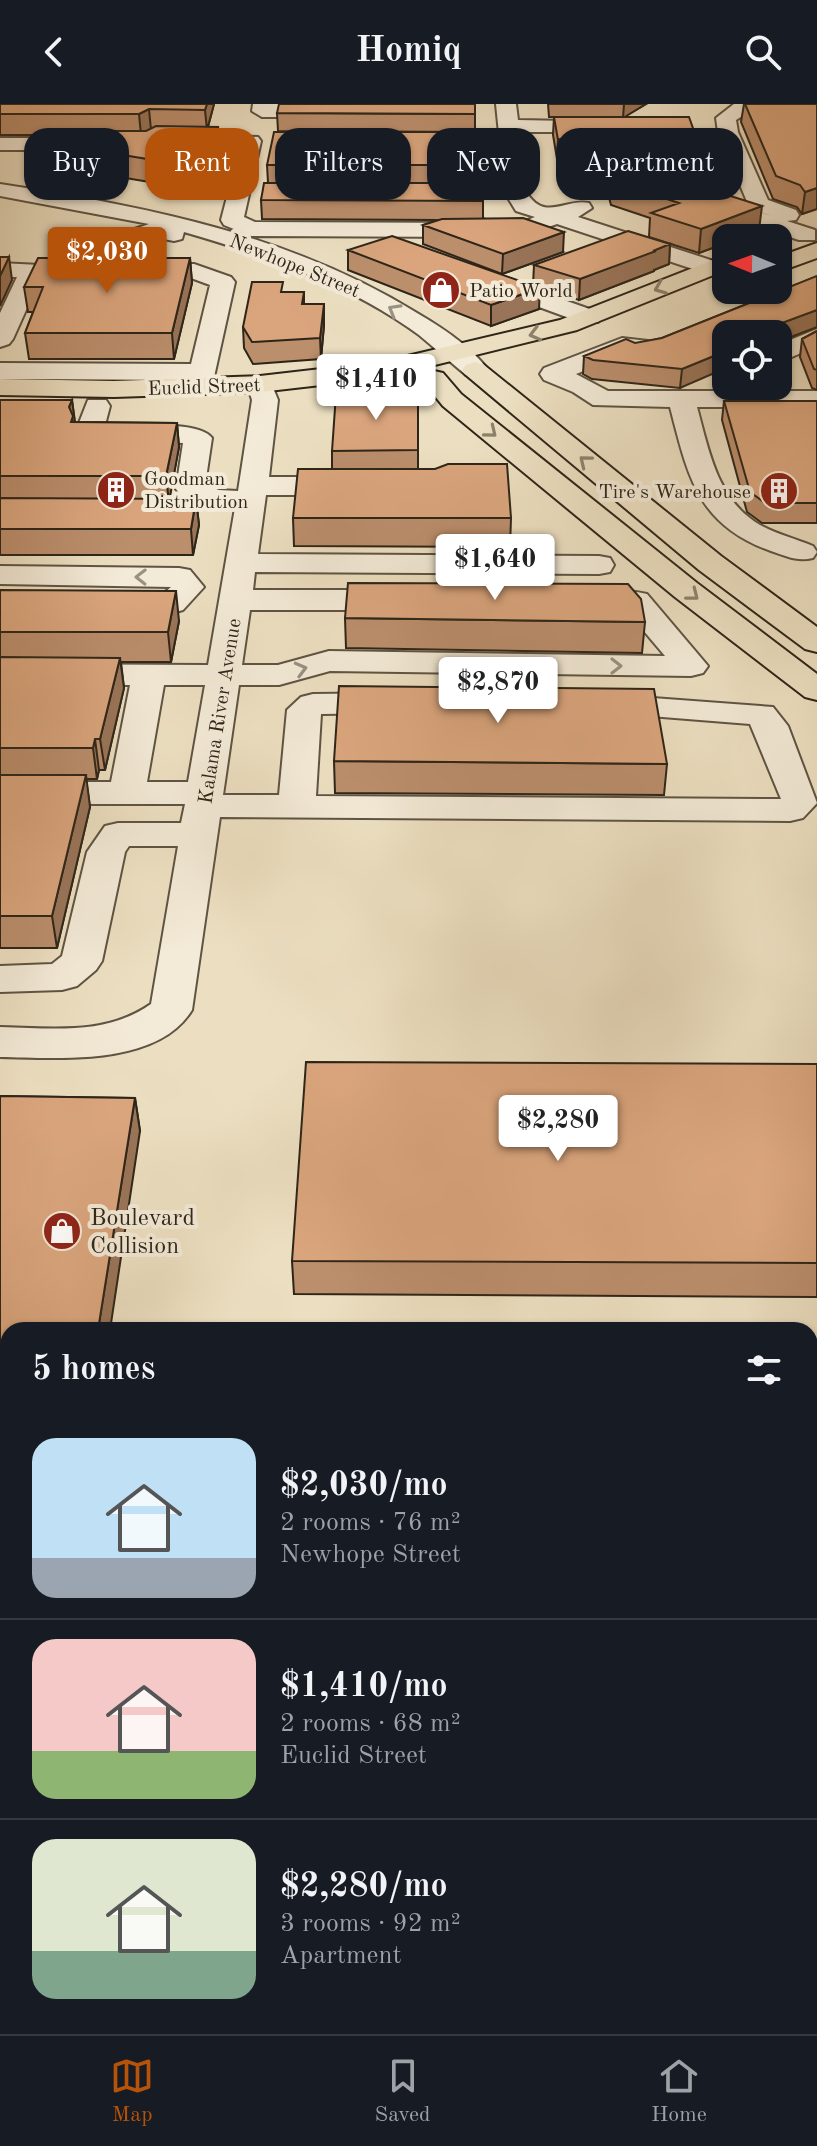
<!DOCTYPE html>
<html lang="en">
<head>
<meta charset="utf-8">
<style>
	body { margin:0; font-family:"Old Standard TT",serif; background:#20242c; color:#f1f3f6; height:100vh; display:flex; flex-direction:column; font-size:30px; white-space:nowrap }
	* { box-sizing:border-box; margin:0 }
	p { font-size:26px; color:#9ea1a6 }
	.icon { flex:none; width:44px; height:44px; fill:none; stroke:currentColor; stroke-width:2; stroke-linecap:round; stroke-linejoin:round }
	.map { position:relative; flex:1; overflow:hidden }
	.panel { position:absolute; left:0px; top:1218px; width:818px; height:712px; display:flex; flex-direction:column; background:#171b24; border-radius:24px 24px 0 0; box-shadow:0 2px 6px #0004 }
	.panel>* { flex:none }
	.hud { position:absolute; left:24px; top:24px; width:770px; height:72px; display:flex; gap:16px }
	.needle { width:52px; rotate:271deg }
	.buttons { position:absolute; left:712px; top:120px; display:grid; gap:16px }
	.buttons a { display:grid; place-items:center; width:80px; height:80px; border-radius:16px; background:#171b24; box-shadow:0 2px 6px #0004; font-size:40px }
	.price { position:absolute; translate:-50% -68px; padding:0 18px; border-radius:8px; background:#fff; color:#222; font-size:26px; line-height:52px; filter:drop-shadow(0 2px 4px #0008) }
	.price::after { content:''; position:absolute; left:50%; top:48px; width:24px; height:18px; margin-left:-12px; background:inherit; clip-path:polygon(0 0,100% 0,50% 100%) }
	.price.selected { background:#b45309; color:#fff }
	ul { padding:0; list-style:none }
	li { display:flex; align-items:center; gap:24px; height:200px; padding:0 32px }
	li+li { border-top:2px solid #363941 }
	li span { display:grid; place-items:center; flex:none; width:224px; height:160px; border-radius:24px; color:#555 }
	li>.icon { margin-inline-start:auto }
	span .icon { width:96px; height:96px; fill:#fffc; stroke-width:1 }
	li b { font-size:34px }
	h2 { display:flex; justify-content:space-between; align-items:center; height:96px; padding:0 32px; font-size:34px }
	.pill { padding:0 28px; border-radius:24px; background:#171b24; box-shadow:0 2px 6px #0004; font-size:28px; line-height:72px }
	.pill.selected { background:#b45309; color:#fff }
	header { display:flex; justify-content:space-between; align-items:center; height:104px; padding:0 32px; background:#171b24; font-size:36px; font-weight:800 }
	.tab-bar { display:flex; justify-content:space-around; align-items:center; height:112px; border-top:2px solid #363941; background:#171b24; font-size:22px; color:#9ea1a6 }
	.tab-bar a { display:grid; justify-items:center; gap:4px }
	.tab-bar .selected { color:#b45309 }
	.map>svg:first-child { display:block }
	.lines { fill:none; stroke-linecap:round; stroke-linejoin:round }
	.stream { stroke:#6f8072; stroke-width:14 }
	.minor-casing { stroke:#5e5443; stroke-width:4 }
	.major-casing { stroke:#2e2519; stroke-width:4 }
	.highway-casing { stroke:#2e2519; stroke-width:4 }
	.minor { fill:#f3ead7; fill-rule:evenodd }
	.major { fill:#ecdfc1; fill-rule:evenodd }
	.highway { fill:#ecdfc1; fill-rule:evenodd }
	.wall { fill:#bb8e6c; stroke:#2e2519; stroke-width:2 }
	.shaded-wall { fill:#997458; stroke:#2e2519; stroke-width:2 }
	.building { fill:#daa57d; stroke:#2e2519; stroke-width:2 }
	.oneway { stroke:#8d826d }
	.oneway2 { stroke:#9a9182 }
	.labels { text-anchor:middle; stroke-width:8; stroke-linejoin:round; paint-order:stroke }
	.far-street-label { font-size:20px; fill:#2e2519; stroke:#f3ead7 }
	.far-poi-label { font-size:20px; fill:#2e2519; stroke:#f3ead7; text-anchor:start }
	.poi-label { font-size:24px; fill:#2e2519; stroke:#f3ead7; text-anchor:start }
</style>
</head>
<body>
<header><svg class="icon" aria-label="back" viewBox="0 0 24 24"><path d="M15 5l-7 7 7 7"/></svg>Homiq<svg class="icon" aria-label="search" viewBox="0 0 24 24"><circle cx="10" cy="10" r="6"/><path d="M15 15l6 6"/></svg></header>
<div class="map">
<svg width="817" height="1930" viewBox="0 0 817 1930">
	<rect width="100%" height="100%" fill="#ecdfc1"/>
	<filter id="stains"><feTurbulence type="fractalNoise" baseFrequency=".0025" numOctaves="4"/><feColorMatrix values="0 0 0 0 .2 0 0 0 0 .09 0 0 0 0 .02 0 0 0 .5 -.17"/></filter>
	<radialGradient id="worn" r=".72"><stop offset=".6" stop-color="#630" stop-opacity="0"/><stop offset="1" stop-color="#630" stop-opacity=".3"/></radialGradient>
	<g class="lines">
		<path class="stream" d="M0,1337h8
			M810,1337h7"/>
		<g class="minor-casing">
			<path id="minor" d="M253,0h97v7l-10,6h-78l-10,-6z
				M496,0h20l2,16 102,2 3,4 -3,4 -7,2h-94l8,61c18,29 39,5 62,10l3,5 -14,9 148,48v15l-169,-56 -29,10 -50,3 -227,-1 -27,-11 -3,-5 19,-73 -81,-2 -10,-6 10,-6 99,4 3,4 -17,76 11,5 223,1 47,-2 10,-4 -19,-6 -11,-18z
				M734,0h28l-26,16 2,12 30,68 28,10 3,5 -3,5 -9,1 28,9v10h-16l-99,-32 -15,-40h-116l-10,-6 10,-6 131,2 17,41 55,17 -21,-7 -3,-5 -30,-72 -2,-14z
				M0,34h98l10,6 -10,6h-98z
				M0,80c145,22 291,51 417,129 24,14 55,34 71,57l-4,5h-18c-16,-13 -31,-27 -47,-40 -69,-51 -153,-79 -235,-103l-2,7 -8,2 -21,-4 -29,11 -6,16h76l37,13 4,5 -23,104 -4,6h-18l-4,-6 1,-6 -187,-1v-16l191,1 19,-79 -19,-7 -95,-2 -4,-5 14,-32 43,-15 -149,-28z
				M0,159l40,2 4,5 -31,69 -4,5 -9,3v-34l17,-36h-17z
				M482,167l116,41 3,5 -3,5h-18l-106,-39 -4,-5 4,-5z
				M778,180l39,13v15l-50,-17 -4,-5h15z
				M817,225v17l-39,17v-18z
				M622,234l26,3 4,5 -4,5 -22,3 -50,20 32,17h209v16h-120c12,44 20,93 63,118 16,9 36,14 53,21l4,6 -4,6c-16,4 -27,-2 -42,-7 -74,-26 -83,-75 -101,-144l-77,-2 -20,-13 -29,-12 -4,-6 4,-6z
				M260,272l9,2 9,22 -9,77h86l10,3 4,6 -4,6 -10,3h-89l-8,59 341,2 11,2 4,7 -4,7 -11,2 -344,-2 -2,18h152l11,3 5,7 -5,7 -11,3h-155l-8,55h36l51,-14 336,5 -38,-45 -52,-3 -5,-7 5,-7c22,-5 50,-5 72,0l61,72 -5,7 -12,3 -361,-5 -51,14h-40l-16,110h56l8,-85 14,-13 12,-3 86,-1 12,3 5,7 -5,7 -12,3 -78,1 -5,82 465,3 -31,-75 -163,-13 -5,-7 5,-7 12,-3 174,13 15,19 29,77 -14,15 -13,3 -570,-4 -28,193c-35,57 -135,48 -192,47v-30c53,1 105,9 151,-23l27,-158h-49l-4,6 -23,109 -6,9 -19,16 -15,4 -62,2v-26l52,-2 10,-8 25,-104 18,-26 13,-3h63l4,-19h-185v-22h111l19,-97 -130,-1v-20l208,1 27,-157c-19,0 -48,-2 -59,-19l7,-46 -104,-4 -4,-6 13,-33h18l4,6 -5,19c23,1 94,-5 107,13l-7,47 14,5 19,1 14,-91 -5,-16 4,-6zM164,581h41l-17,97h-41z
				M0,462l179,2 11,2 14,17 -21,23 -11,3h-172v-20h164l7,-6 -171,-3z"/>
		</g>
		<g class="major-casing">
			<path id="major" d="M817,139v15l-39,14v-15z
				M726,151v15l-149,60 -195,48 -122,14 -146,5 -114,-2v-16l114,2 146,-5 122,-14 178,-42z"/>
		</g>
		<g class="highway-casing">
			<path id="highway" d="M475,258l9,3 237,191 96,71v25l-12,-3 -106,-79 -233,-195 -4,-5 4,-5z
				M434,267l9,2 18,21 236,189 120,91v26l-12,-3 -130,-100 -232,-191 -22,-27 4,-6z"/>
		</g>
		<use href="#minor" class="minor"/>
		<use href="#major" class="major"/>
		<use href="#highway" class="highway"/>
	</g>
	<path class="wall" d="M0,0h214l-6,23h10l2,23 -10,42 -169,-28 -3,-23 3,-6h-41z
		M548,0h98l-22,13 70,14 -2,18h-7l17,38 57,43 -33,8v5l-27,10 -50,-16 1,-19 -39,-13 -9,-34 2,-17 -35,-1 -12,6 -4,-24 1,-18h-5z
		M744,0h73v105l-15,5 -5,-7 -24,-8 -32,-77z
		M277,9l198,1v18l-197,-1z
		M267,61h213l-1,18 4,18v17l80,34 -61,22 -79,-30v-19l16,-5 -177,-1 -1,-19 7,-17z
		M670,140l-1,20 -15,6v1l-75,29 -46,-15 1,-20z
		M348,146l191,59 -48,17 -143,-56z
		M190,154l2,25 -18,76h-145l-4,-26 8,-21h-5l-4,-25z
		M817,172v51l-39,15v-8l-98,54 -88,-9 -9,-5 1,-18 78,-18z
		M283,188h21v12h20v21l-3,34 -68,5 -9,-16 -1,-21z
		M817,227v59l-5,-2 -12,-31 2,-18z
		M418,290v75l93,49 -1,29 -216,-1 -1,-28 39,-49v-18z
		M0,296h72l3,22 102,1 2,24 -10,52h27l3,26 -6,30h-193z
		M724,297h93v122h-55l-15,-11 -25,-92z
		M0,486l179,31 -8,41h-50l3,26 -19,82h-6l-2,9h-11l4,28 -33,141h-57z
		M345,514l300,4 -3,31 -296,-5z
		M334,657l333,3 -3,31 -329,-2z
		M817,960v233l-523,-3 -2,-33z
		M0,992l135,2 5,33 -132,199v57h-8z
		M0,1464h8v424h-8z"/>
	<path class="shaded-wall" d="M207,0h7l-7,26 -2,-20z
		M624,0h22l-23,14z
		M149,5l2,21 -10,5 -2,-21z
		M218,23l2,23 -10,42 -2,-23z
		M570,31l-1,18 -12,6 1,-19z
		M817,84v21l-15,5 3,-22z
		M762,102l-3,24 -20,8h-13v5l-27,10 2,-24z
		M564,128l-1,20 -61,22 1,-20z
		M670,140l-1,20 -15,6v1l-75,29 1,-21z
		M9,153l3,23 -12,26v-30z
		M190,154l2,25 -18,76 -2,-26z
		M540,184l-1,21 -48,17v-21z
		M324,200v21l-3,34 -1,-21z
		M817,206v17l-39,15v-8h-13l14,-10z
		M726,247v17l-46,20 2,-19z
		M72,296l3,24 2,17 -8,-34z
		M177,319l2,24 -10,55 -3,-26z
		M196,395l3,26 -6,30 -2,-26z
		M176,487l3,30 -8,41 -3,-30z
		M120,554l4,30 -19,82 -5,-31z
		M95,635l4,31 -2,9 -4,-31z
		M86,671l4,32 -33,141 -5,-32z
		M135,994l5,33 -30,199h-12z"/>
	<path class="building" d="M0,0h207l-2,6 -56,-1 -10,5h-139z
		M279,0h196v10l-198,-1z
		M745,0h72v84l-12,4 -5,-7 -24,-9z
		M554,13h135l5,14h-14l2,6 -112,-2 -12,5z
		M156,22l62,1 -10,42 -170,-28 5,-10h103z
		M274,28h202l4,33h-213z
		M604,44h81l17,39 60,19 -61,23 -50,-16 28,-10 -67,-22z
		M264,79h218l1,18 -222,-1z
		M523,114l41,14 -61,22 -80,-29 19,-6z
		M628,127l42,13 -17,7h3l-76,28 -46,-14z
		M392,132l148,52 -49,17 -143,-55z
		M0,153h9l-9,19z
		M38,154h152l-18,75h-147l18,-46h-19z
		M817,172v34l-38,14 -2,5 -12,5h-39v17l-44,18 -89,-9 -9,-4 42,-17 9,4 27,-5z
		M252,178h31l-2,10h23l-2,12h22l-4,34 -68,4 -9,-15z
		M817,227v39l-3,-1 -12,-30z
		M336,290h82v56l-86,1z
		M0,296h72l-3,7 4,9 -2,6 106,1 -11,53h-166z
		M724,297h93v102h-52l-15,-11z
		M448,360h59l4,54h-218l5,-49h137z
		M0,394l196,1 -5,30h-191z
		M348,479l280,1 13,15 4,23 -300,-4z
		M0,486l176,1 -8,41h-168z
		M0,553l120,1 -20,81h-5l-2,9h-93z
		M339,582l315,3 13,75 -333,-3z
		M0,671h86l-34,141h-52z
		M306,958l511,2v199l-525,-2z
		M0,992l135,2 -37,232h-90v24h-8z
		M0,1464h8v416h-8z
		M810,1590l7,3v337h-258l4,-8h247z"/>
	<defs><path id="oneway-chevron" d="M-2-3.5L2.5 0L-2 3.5" fill="none" stroke-width="1.6" stroke-linecap="round" stroke-linejoin="round" transform="scale(2)"/></defs>
	<g class="oneway">
		<use href="#oneway-chevron" transform="translate(660 184) rotate(158)"/>
		<use href="#oneway-chevron" transform="translate(535 230) rotate(166)"/>
		<use href="#oneway-chevron" transform="translate(491 328) rotate(39)"/>
		<use href="#oneway-chevron" transform="translate(585 357) rotate(-141)"/>
		<use href="#oneway-chevron" transform="translate(693 491) rotate(38)"/>
	</g>
	<g class="oneway2">
		<use href="#oneway-chevron" transform="translate(394 206) rotate(-150)"/>
		<use href="#oneway-chevron" transform="translate(141 473) rotate(-179)"/>
		<use href="#oneway-chevron" transform="translate(616 562)"/>
		<use href="#oneway-chevron" transform="translate(301 565) rotate(-15)"/>
	</g>
	<defs>
		<g id="shop-disc" transform="scale(2)"><circle r="9.5" fill="#8f2418" stroke="#f3ead7"/><path d="M-5-2.5h2.3a2.7 3.5 0 0 1 5.4 0H5L5.5 6h-11ZM-1.5-2.5h3a1.5 2.3 0 0 0-3 0Z" fill="#fff"/></g>
		<g id="building-disc" transform="scale(2)"><circle r="9.5" fill="#8f2418" stroke="#f3ead7"/><path d="M-4-6H4V6H1V3H-1V6H-4ZM-2.5-4.3h1.7v1.8h-1.7ZM.8-4.3h1.7v1.8H.8ZM-2.5-1h1.7V.8h-1.7ZM.8-1h1.7V.8H.8Z" fill="#fff"/></g>
	</defs>
	<g fill-rule="evenodd">
		<use href="#shop-disc" x="441" y="186"/>
		<use href="#building-disc" x="116" y="386"/>
		<use href="#building-disc" x="779" y="387"/>
		<use href="#shop-disc" x="62" y="1127"/>
	</g>
	<g class="labels">
		<g class="far-street-label">
			<text transform="translate(295 161) rotate(22)" y="7">Newhope Street</text>
			<text transform="translate(204 282) rotate(-2)" y="7">Euclid Street</text>
			<text transform="translate(219 607) rotate(-81)" y="7">Kalama River Avenue</text>
		</g>
		<g class="far-poi-label">
			<text x="469" y="193">Patio World</text>
			<text x="144" y="381">Goodman<tspan x="144" dy="23">Distribution</tspan></text>
			<text x="751" y="394" text-anchor="end">Tire's Warehouse</text>
		</g>
		<g class="poi-label">
			<text x="90" y="1121">Boulevard<tspan x="90" dy="28">Collision</tspan></text>
		</g>
	</g>
	<rect width="100%" height="100%" filter="url(#stains)"/>
	<rect width="100%" height="100%" fill="url(#worn)"/>
</svg>
<div class="buttons">
<a><svg class="needle" viewBox="-14 -14 28 28"><path d="M0-13l5 13h-10z" fill="#e53935"/><path d="M0 13l5-13h-10z" fill="#9ea1a6"/></svg></a>
<a><svg class="icon" aria-label="locate" viewBox="0 0 24 24"><circle cx="12" cy="12" r="6"/><path d="M12 2v4M12 18v4M2 12h4M18 12h4"/></svg></a>
</div>
<b class="price selected" style="left:107px;top:191px">$2,030</b>
<b class="price" style="left:376px;top:318px">$1,410</b>
<b class="price" style="left:495px;top:498px">$1,640</b>
<b class="price" style="left:498px;top:621px">$2,870</b>
<b class="price" style="left:558px;top:1059px">$2,280</b>
<div class="hud">
<a class="pill">Buy</a>
<a class="pill selected">Rent</a>
<a class="pill">Filters</a>
<a class="pill">New</a>
<a class="pill">Apartment</a>
</div>
<section class="panel">
<h2>5 homes<svg class="icon" aria-label="filters" viewBox="0 0 24 24"><path d="M4 7h16M4 17h16"/><circle cx="9" cy="7" r="2"/><circle cx="15" cy="17" r="2"/></svg></h2>
<ul>
<li><span style="background:linear-gradient(#bfe0f5 75%,#9aa5b1 0)"><svg class="icon" aria-label="home" viewBox="0 0 24 24"><path d="M3 11l9-7 9 7M6 9v11h12V9"/></svg></span><div><b>$2,030/mo</b><p>2 rooms · 76 m²</p><p>Newhope Street</p></div></li>
<li><span style="background:linear-gradient(#f6c9c9 70%,#8fb573 0)"><svg class="icon" aria-label="home" viewBox="0 0 24 24"><path d="M3 11l9-7 9 7M6 9v11h12V9"/></svg></span><div><b>$1,410/mo</b><p>2 rooms · 68 m²</p><p>Euclid Street</p></div></li>
<li><span style="background:linear-gradient(#dfe7d0 70%,#7fa58c 0)"><svg class="icon" aria-label="home" viewBox="0 0 24 24"><path d="M3 11l9-7 9 7M6 9v11h12V9"/></svg></span><div><b>$2,280/mo</b><p>3 rooms · 92 m²</p><p>Apartment</p></div></li>
</ul>
</section>
</div>
<nav class="tab-bar">
<a class="selected"><svg class="icon" aria-label="map" viewBox="0 0 24 24"><path d="M3 6l6-2 6 2 6-2v14l-6 2-6-2-6 2zM9 4v14M15 6v14"/></svg>Map</a>
<a><svg class="icon" aria-label="saved" viewBox="0 0 24 24"><path d="M7 4h10v16l-5-4-5 4z"/></svg>Saved</a>
<a><svg class="icon" aria-label="home" viewBox="0 0 24 24"><path d="M3 11l9-7 9 7M6 9v11h12V9"/></svg>Home</a>
</nav>
</body>
</html>
